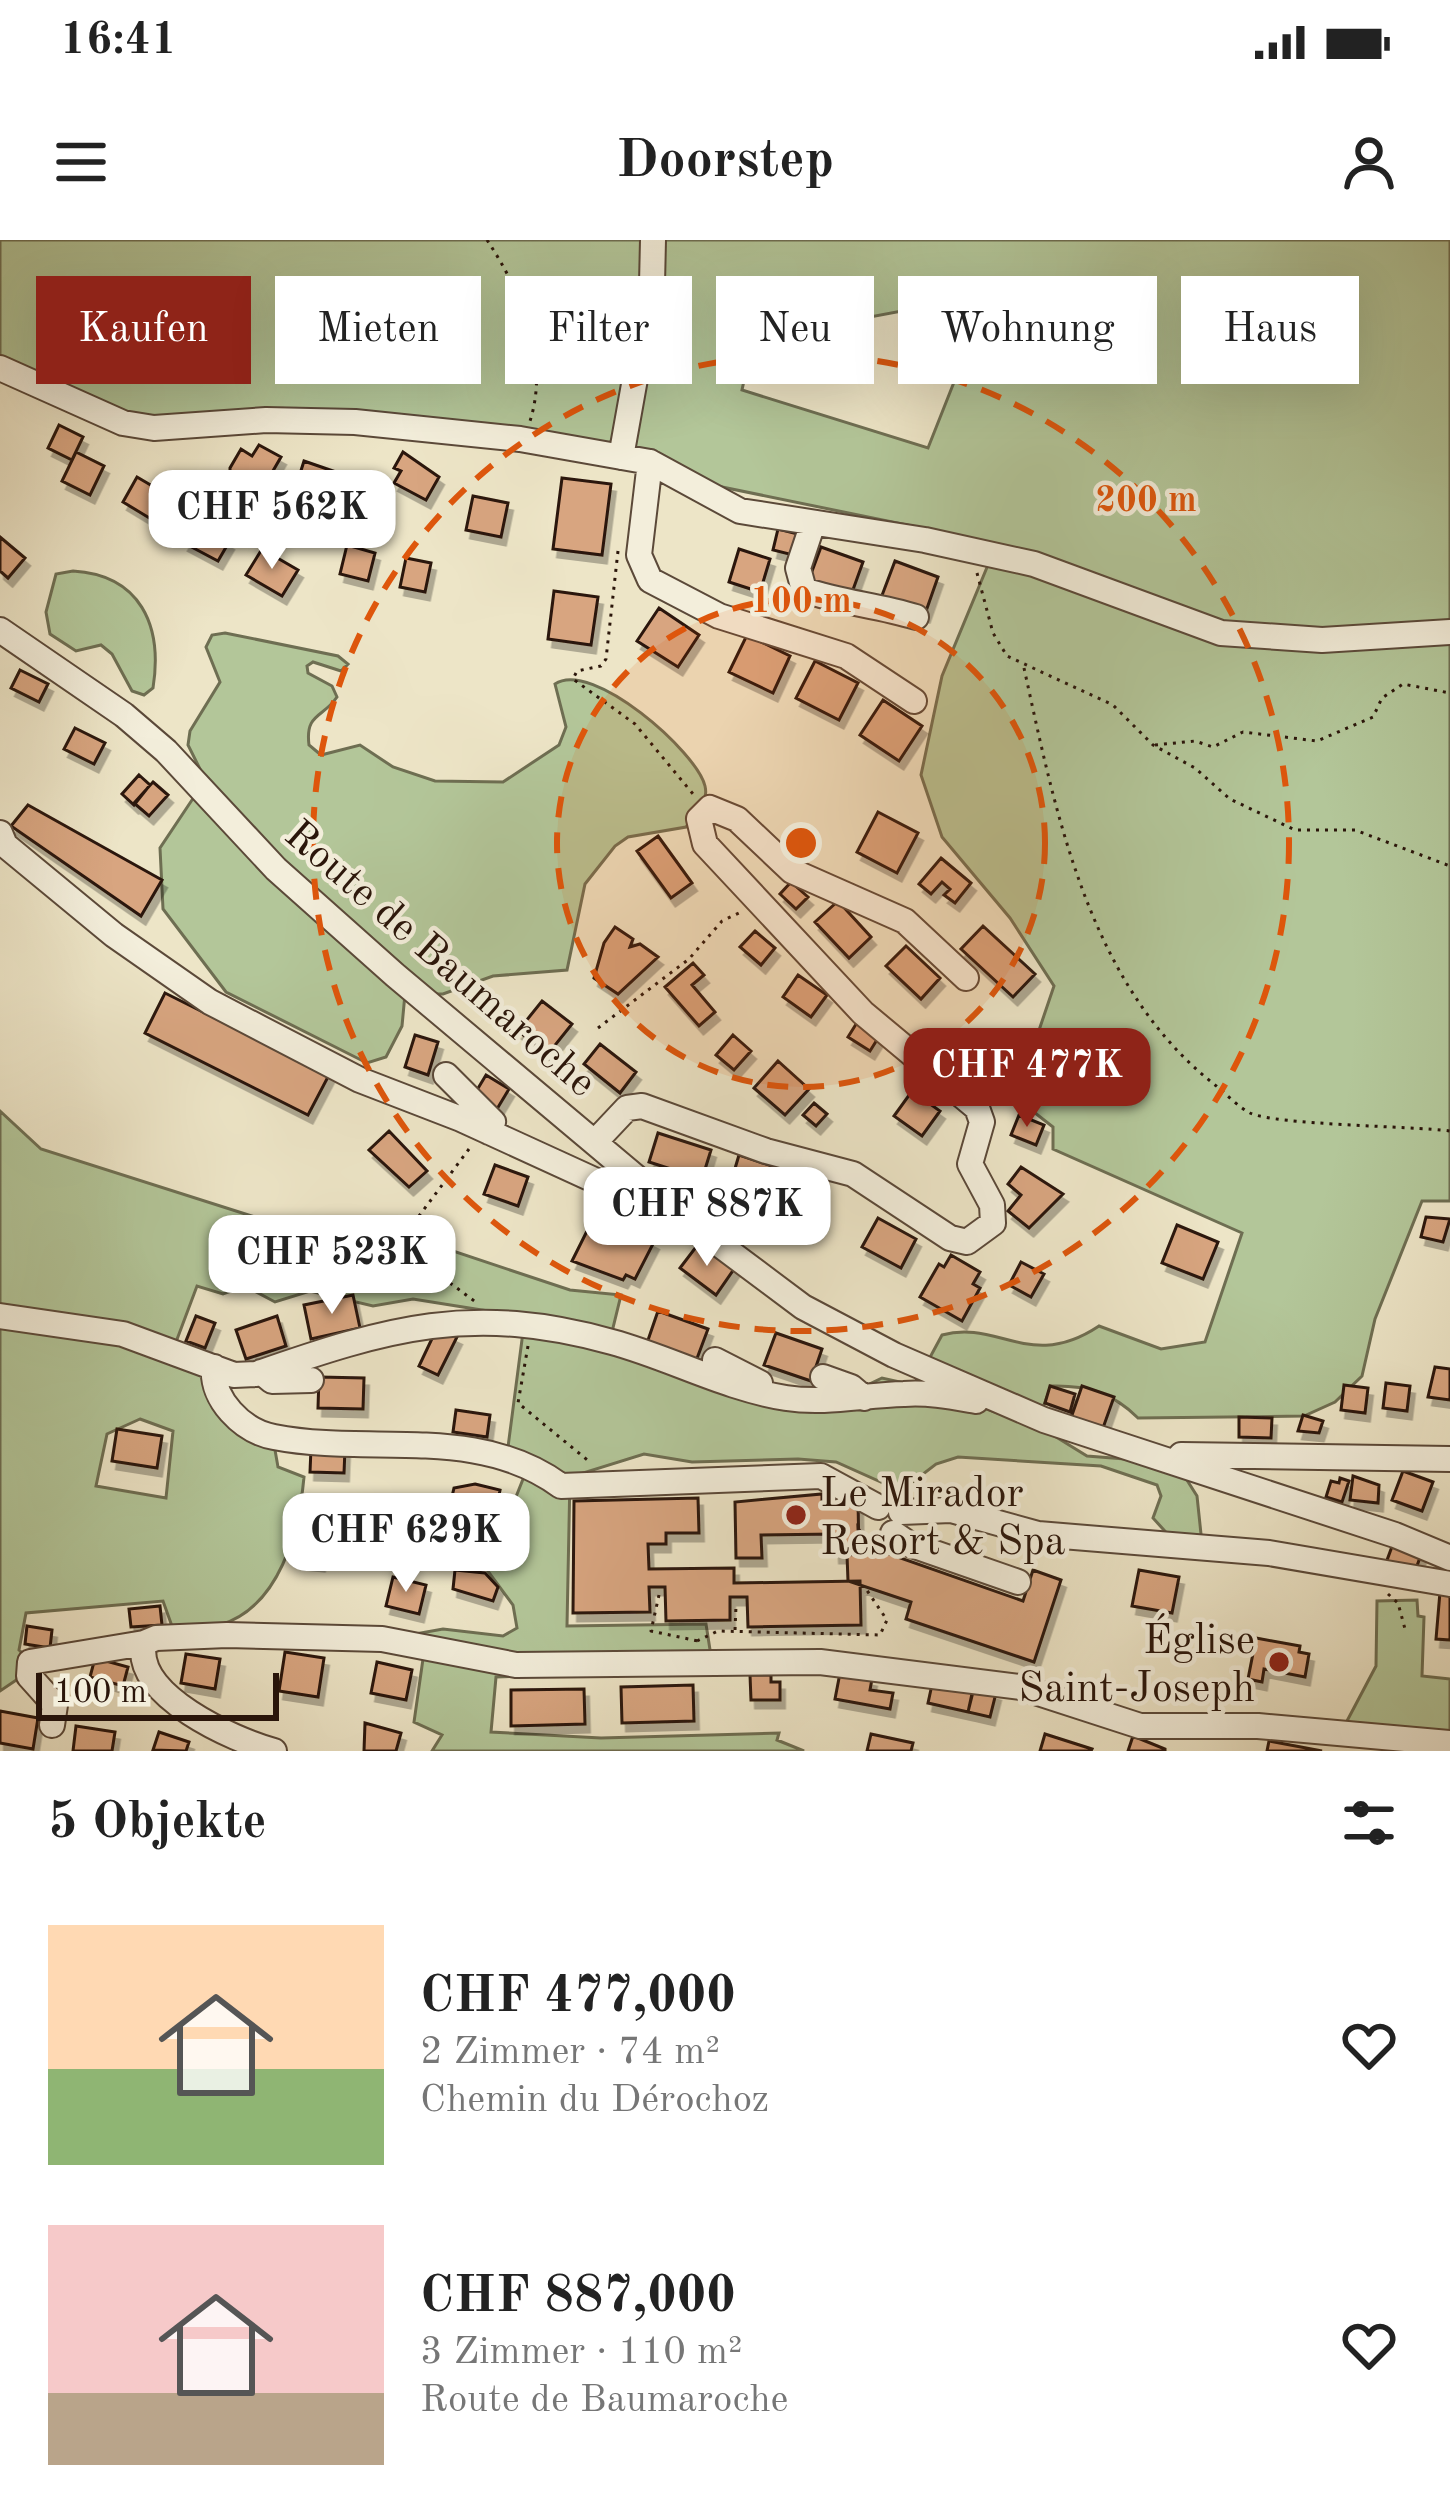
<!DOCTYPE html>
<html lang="de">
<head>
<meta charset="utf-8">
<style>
	body { margin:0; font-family:"Old Standard TT",serif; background:#f2f2f2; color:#222; height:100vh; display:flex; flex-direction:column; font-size:45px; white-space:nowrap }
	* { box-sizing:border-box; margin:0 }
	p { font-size:39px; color:#767676 }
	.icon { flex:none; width:66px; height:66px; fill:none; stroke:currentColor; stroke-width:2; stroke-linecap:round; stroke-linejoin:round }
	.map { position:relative; height:1511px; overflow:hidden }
	.sheet { display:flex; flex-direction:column; background:#fff; flex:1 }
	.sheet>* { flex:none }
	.hud { position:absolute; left:36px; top:36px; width:1380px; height:108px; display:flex; gap:24px }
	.scale { position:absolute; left:36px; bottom:30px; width:243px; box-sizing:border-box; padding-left:12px; border:6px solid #2a150a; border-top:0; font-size:33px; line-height:42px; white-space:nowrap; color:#2a150a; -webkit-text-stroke:9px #f3eedb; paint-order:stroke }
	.price { position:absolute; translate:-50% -102px; padding:0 27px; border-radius:24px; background:#fff; color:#222; font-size:39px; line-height:78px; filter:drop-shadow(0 3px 6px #0008) }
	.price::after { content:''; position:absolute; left:50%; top:72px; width:36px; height:27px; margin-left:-18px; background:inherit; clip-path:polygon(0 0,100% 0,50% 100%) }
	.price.active { background:#8f2418; color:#fff }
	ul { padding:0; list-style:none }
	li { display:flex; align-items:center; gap:36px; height:300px; padding:0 48px }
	li span { display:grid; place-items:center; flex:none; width:336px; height:240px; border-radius:0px; color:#555 }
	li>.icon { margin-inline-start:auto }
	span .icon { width:144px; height:144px; fill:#fffc; stroke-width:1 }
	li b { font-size:51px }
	h2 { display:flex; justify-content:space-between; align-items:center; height:144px; padding:0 48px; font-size:51px }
	.pill { padding:0 42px; border-radius:0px; background:#fff; box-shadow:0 12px 48px #0002; font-size:42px; line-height:108px }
	.pill.active { background:#8f2418; color:#fff }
	.status { display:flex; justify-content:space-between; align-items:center; height:84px; padding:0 60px; background:#fff; direction:ltr }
	.status svg { height:33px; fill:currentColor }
	header { display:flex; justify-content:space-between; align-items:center; height:156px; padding:0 48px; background:#fff; font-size:54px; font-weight:600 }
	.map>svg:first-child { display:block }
	.green { fill:#b3c699; stroke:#6e6e52; stroke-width:3; fill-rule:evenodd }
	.building { fill:#d8a580; stroke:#2a150a; stroke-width:3; filter:url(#shadow) }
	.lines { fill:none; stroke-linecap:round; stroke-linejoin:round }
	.minor-casing { stroke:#5b4939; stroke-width:28 }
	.path { stroke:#2a150a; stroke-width:3; stroke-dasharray:3 6; stroke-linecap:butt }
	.minor { stroke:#f3eedb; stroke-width:24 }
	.ring { fill:none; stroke:#de560c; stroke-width:6; stroke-dasharray:21 15 }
	.poi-dot { fill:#8f2418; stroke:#f3eedb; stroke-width:4.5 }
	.labels { text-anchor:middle; stroke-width:9; stroke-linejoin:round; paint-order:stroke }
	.street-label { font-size:42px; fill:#2a150a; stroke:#f3eedb }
	.poi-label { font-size:42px; fill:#2a150a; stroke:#f3eedb; text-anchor:start }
	.centre { fill:#de560c; stroke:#f3eedb; stroke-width:6 }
	.ring-label { font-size:36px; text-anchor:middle; font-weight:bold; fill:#de560c; stroke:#f3eedb; stroke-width:9; stroke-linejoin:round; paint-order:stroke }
</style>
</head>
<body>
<div class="status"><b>16:41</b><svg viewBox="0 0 49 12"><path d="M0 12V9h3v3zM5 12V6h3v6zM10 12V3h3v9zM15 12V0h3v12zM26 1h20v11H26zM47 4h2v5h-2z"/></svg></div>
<header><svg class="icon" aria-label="menu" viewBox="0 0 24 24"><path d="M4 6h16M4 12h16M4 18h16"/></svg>Doorstep<svg class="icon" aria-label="person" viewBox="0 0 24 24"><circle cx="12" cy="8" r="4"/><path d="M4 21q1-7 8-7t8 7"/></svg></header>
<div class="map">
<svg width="1450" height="1511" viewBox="0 0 1450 1511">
	<defs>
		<filter id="shadow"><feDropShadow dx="4.5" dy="8" stdDeviation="0" flood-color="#0004"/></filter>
	</defs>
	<rect width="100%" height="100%" fill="#ede5c7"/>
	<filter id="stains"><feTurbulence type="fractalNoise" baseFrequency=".00167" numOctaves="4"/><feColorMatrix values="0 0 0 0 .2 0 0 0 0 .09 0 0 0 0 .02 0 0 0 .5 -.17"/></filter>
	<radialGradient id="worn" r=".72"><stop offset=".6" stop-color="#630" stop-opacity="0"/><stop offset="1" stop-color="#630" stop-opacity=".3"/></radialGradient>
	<path class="green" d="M0,0h1450v961h-28l-47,118 -13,57 -27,26 -31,14 -166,2c-25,-25 -51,-33 -87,-32l-10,27 -113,-52 14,-26c56,-16 88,37 157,-9l62,23 44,-7 37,-109 -189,-84v-22l-37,-29 38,-112 -44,-68 -68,-81 -21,-62 21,-99 53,-128 -54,-16 -331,-68 -174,-27 -169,-8 -74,6 -193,-57zM907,70l53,20v37l-32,81 -186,-58 11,-51z
		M73,331c67,4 90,54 80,117l-9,7 -12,-4 -20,-37 -11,-9 -25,6 -26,-17 -4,-22 10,-38z
		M225,393l113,23 10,8 -7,7 -28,-9 -6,4 1,7 24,13 5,11c-14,21 -32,16 -28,48l12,10 39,-10 33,22 42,14 68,1 56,-37 7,-18 -11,-43c37,-25 142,68 150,102 4,17 -9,28 -19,41l-58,10 -13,9 -30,38 -18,86 -74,6 -50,18h-38l-3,32 -16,31 -19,6 -141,-71 -63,-83 -3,-61 36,-54 5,-23 -13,-26 2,-14 30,-49 -14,-35 6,-12z
		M0,871l41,38 283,90 74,16 13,-37 26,6 -5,20 138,46 51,5 -10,41 175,74 25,2 71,-34 54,12 112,42 39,24 38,3 60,18 12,19 4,38 -5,6h-23l-20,-22 8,-22 -4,-11 -56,-19 -143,-9 -22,7 -35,27 -65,-29 -38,-3 -106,3 -48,-8 -74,23 -3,149 139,-2 7,45 -217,8 -5,55 110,6 178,-5 -2,7 27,11h-372l10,-16 -28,-13 9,-63 -19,-23 39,-7 60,7 14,-8 -4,-23 -26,-35 40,-101 -19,-22 15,-115 -29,-20 -81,-13 -40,7 -63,-15 -35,11 -30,-16 -22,8 -26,-8 -21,56c33,31 59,63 96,91l6,34 26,10c-5,54 -24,130 -84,148 -13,5 -32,3 -47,4l-10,-28 -137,12 -7,37 18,16 -37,25zM140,1179l33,12 -7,67 -70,-12 11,-52z
		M1417,1360l1,16 6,1 -2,59 28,3v72l-112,-13 38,-72 1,-65z"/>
	<path class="building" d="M59,185l24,12 -11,23 -24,-12z
		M259,205l22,12 -22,38 -29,-16v-11l11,-19 11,7z
		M76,212l28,14 -14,29 -28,-14z
		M403,212l36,25 -13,23 -32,-17 7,-12 -7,-3z
		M304,221l29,10 -12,34 -28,-9z
		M137,237l34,20 -15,25 -33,-20z
		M562,238l49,6 -9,71 -49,-6z
		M473,256l35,7 -7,34 -35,-7z
		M195,284l34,18 -11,19 -34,-18z
		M778,289l20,5 -5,21 -20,-5z
		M0,297l25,21 -17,20 -8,-7z
		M347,305l28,8 -7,28 -28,-7z
		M821,307l42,15 -13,36 -42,-16z
		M262,309l36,21 -16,26 -36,-21z
		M739,309l31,10 -10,33 -31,-10z
		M406,318l25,5 -6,29 -25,-5z
		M895,321l43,16 -13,37 -44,-16z
		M554,351l44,6 -7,48 -43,-6z
		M659,368l40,27 -21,32 -41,-26z
		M747,395l43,21 -17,37 -44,-21z
		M815,421l43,22 -19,37 -43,-22z
		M20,430l28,14 -9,18 -28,-14z
		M883,460l39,26 -23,35 -39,-26z
		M75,488l30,15 -11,21 -30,-15z
		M139,535l11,10 -16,20 -12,-11z
		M153,542l15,13 -19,21 -15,-13z
		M28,565l134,75 -21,36 -130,-90z
		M878,572l40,21 -21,40 -40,-21z
		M658,596l34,47 -21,15 -34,-47z
		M941,618l30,25 -16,20 -11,-8 6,-6 -8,-7 -11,12 -12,-10z
		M791,642l17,15 -12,12 -16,-15z
		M838,661l33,36 -22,21 -34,-36z
		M983,686l52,48 -22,23 -52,-48z
		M615,687l18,12 -3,8 10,-3 18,13 -40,37 -24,-16 10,-35z
		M755,691l20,17 -14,17 -21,-18z
		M906,706l34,32 -19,21 -35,-33z
		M693,723l11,12 -12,10 23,27 -16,14 -34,-39z
		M798,735l29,20 -16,22 -28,-20z
		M165,753l164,82 -21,40 -163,-82z
		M542,761l30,23 -24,30 -30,-23z
		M858,781l22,14 -10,16 -22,-14z
		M960,794l39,37 -19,20 -39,-37z
		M415,795l23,7 -10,33 -23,-8z
		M733,795l18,16 -17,19 -18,-15z
		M600,804l36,28 -16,21 -36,-29z
		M778,821l31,28 -24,26 -31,-27z
		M486,835l23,14 -12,20 -23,-14z
		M912,851l28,20 -18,25 -28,-20z
		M814,863l13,11 -11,12 -13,-11z
		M1019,875l25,10 -8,20 -25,-10z
		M389,891l38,40 -18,16 -40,-37z
		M658,893l53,17 -9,29 -53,-17z
		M739,915l54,18 -8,26 -54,-17z
		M495,925l33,12 -10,29 -34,-12z
		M1021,927l42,27 -34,34 -21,-17 13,-16 -13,-11z
		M596,973l58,29 -19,37 -9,-4 -3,5 -51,-19z
		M1426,977l24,2 -7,23 -22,-5z
		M878,978l38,21 -15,29 -39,-21z
		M1177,985l41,17 -15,37 -41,-16z
		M699,1003l35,26 -18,26 -36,-27z
		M951,1015l29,17 -7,12 7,4 -18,33 -42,-24 19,-33 5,3z
		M1021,1022l23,12 -13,23 -22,-12z
		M353,1055l7,33 -49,11 -7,-34z
		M658,1071l50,18 -12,32 -49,-18z
		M196,1076l19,7 -10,25 -19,-7z
		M277,1076l9,30 -40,13 -10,-29z
		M437,1088l20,9 -19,38 -19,-9z
		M776,1093l46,16 -11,32 -47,-16z
		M1435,1127l15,2v31l-22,-3z
		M319,1137l45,1 -1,31 -45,-1z
		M1386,1143l24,3 -3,25 -24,-3z
		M1344,1145l24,3 -3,25 -24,-3z
		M1050,1146l25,8 -5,18 -25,-9z
		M1082,1146l32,11 -11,31 -32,-10z
		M456,1170l34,5 -3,22 -34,-5z
		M1303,1175l20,6 -4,12 -21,-2z
		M1239,1177l33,1 -1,20 -32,-1z
		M117,1189l45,7 -5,32 -45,-7z
		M311,1208l34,1 -1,24 -34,-1z
		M1403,1231l30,11 -11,29 -30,-11z
		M1353,1236l26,9 -1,18 -28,-3z
		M1340,1238l9,3 -7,21 -16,-5 5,-16 8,2z
		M475,1244l25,6 -5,25 -45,-10 4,-17z
		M822,1254v7l36,-1 1,54 -24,1 -1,-21 -73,1 1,23h-26l-1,-56z
		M698,1258l1,35h-33v11h-18l1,25 85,-1v15l126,-2 1,44 -113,2 -1,-30h-17v23l-64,1 -1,-34h-16l1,25 -77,1 1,-112z
		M380,1261l43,13 -8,27 -43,-12z
		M858,1288l14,20 151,53 10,-31 28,10 -27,82 -128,-43 5,-17 -63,-21 -1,-26 12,-1z
		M302,1291l45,5 -3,21 -23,-2 -1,8 -22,-2z
		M1394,1301l28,11 -8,22 -28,-11z
		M455,1330l30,3 13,14 -5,14 -40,-12z
		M1139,1330l40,7 -7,36 -40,-7z
		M393,1337l33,8 -7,29 -33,-8z
		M1440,1352l10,1v47l-14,-1z
		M160,1366l2,19 -31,2 -2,-18z
		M27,1386l25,4 -2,18 -25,-4z
		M1256,1398l44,8 -1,6 10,2 -4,23 -41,-8 -2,13 -14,-3z
		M285,1412l39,6 -6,39 -39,-6z
		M186,1414l34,5 -5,30 -34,-6z
		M95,1418l33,9 -5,19 -33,-9z
		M377,1422l35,8 -6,30 -35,-7z
		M840,1433l32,6 -2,11 23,3 -3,16 -55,-10z
		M750,1435h21v7h9v18h-29z
		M933,1440l40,9 -5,23 -40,-9z
		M693,1445l1,36 -72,2 -1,-36z
		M974,1448l22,5 -6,24 -22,-5z
		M584,1449l1,35 -74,2v-36z
		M0,1471l38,7 -5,31 -33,-6z
		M365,1483l36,10 -5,18h-32z
		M76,1486l39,6 -3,19h-39z
		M159,1492l30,10 -3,9 -33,-1z
		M871,1494l42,9 -2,8h-44z
		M1045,1494l47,15 -1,2h-51z
		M1133,1496l32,13v2h-37z
		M1269,1501l53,10h-55z"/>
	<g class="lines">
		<g class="minor-casing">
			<path id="minor" d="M0,128l123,55 31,5 112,-8 89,2 165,17 130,23 90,49 185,29 109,24 187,69 101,7 128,-8
				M621,217l31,-173 1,-44
				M650,222l-11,93 11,25 69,36 127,40 68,45
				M813,283l-15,45 6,22c38,13 74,15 112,27
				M0,390l124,85 42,36 110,118 119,106 293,246 115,86 91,48 150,65 351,115 55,23
				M0,593l5,12 109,90 96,67 150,78 101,39 214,98
				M446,835l47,47 -4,10
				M595,902l32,-34 15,-2 124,45 87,23 97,64 17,4 26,-19 -1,-18 -22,-41 12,-42 -5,-14 -114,-95 -158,-169 -6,-25 11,-11 27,11 55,52 113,50 61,57
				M0,1076l123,18 111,41 22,-1c132,-46 216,-71 356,-32 59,16 112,46 174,56 40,6 77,-3 118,-4 24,-2 49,3 72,7
				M715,1120l45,23
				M214,1127c-3,32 28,64 60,70 96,19 203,-13 287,49l260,-10 57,31
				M261,1132l11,9 39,-1
				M823,1137l28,10 13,11
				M1181,1215l269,4
				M901,1272l50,-2 87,24 231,19 181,31
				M893,1293l16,11 109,38
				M52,1485l3,-20 -26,-29 1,-14 114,-19
				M274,1511c-40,-11 -141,-55 -130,-108l12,-5 71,-3 155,4 134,26 304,-3 200,25 120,39h118l192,17"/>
		</g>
		<path class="path" d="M487,0c34,51 63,119 43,181
			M618,311l-12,108 -5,7 -24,5 -4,8 62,45 58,70
			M977,333l16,60 14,23 106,49 40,40 42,23 35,31 65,31h60l95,36
			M1024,428c32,146 65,318 190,416 11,9 23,22 36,29 25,12 161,13 200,18
			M1155,505l40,-4 18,6 30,-15 74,9 56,-24 9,-19 21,-14 47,9
			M598,788l91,-69 33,-38 19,-9
			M469,909l-50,67 -8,38 66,49
			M528,1106l-10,57 73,60
			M1388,1354l10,9 7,26
			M659,1355l-8,36 47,10
			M735,1390l1,-24
			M697,1401l21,-10 162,4 7,-15 -23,-34"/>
		<use href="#minor" class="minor"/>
	</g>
	<circle cx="801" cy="603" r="244" fill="#de560c" fill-opacity=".12"/>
	<g class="ring">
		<circle cx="801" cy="603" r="244"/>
		<circle cx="801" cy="603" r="488"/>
	</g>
	<g class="poi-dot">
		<circle cx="796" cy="1275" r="12"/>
		<circle cx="1279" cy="1422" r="12"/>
	</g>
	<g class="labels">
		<g class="street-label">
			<text transform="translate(442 717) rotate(41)" y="15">Route de Baumaroche</text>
		</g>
		<g class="poi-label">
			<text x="820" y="1266">Le Mirador<tspan x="820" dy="48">Resort &amp; Spa</tspan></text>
			<text x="1255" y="1413" text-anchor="end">Église<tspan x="1255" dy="48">Saint-Joseph</tspan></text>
		</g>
	</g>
	<circle cx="801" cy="603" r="18" class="centre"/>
	<g class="ring-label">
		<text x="1146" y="271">200 m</text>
		<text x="801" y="372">100 m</text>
	</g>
	<rect width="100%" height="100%" filter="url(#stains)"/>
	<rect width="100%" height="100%" fill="url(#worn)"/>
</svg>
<div class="scale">100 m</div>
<b class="price" style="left:272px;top:332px">CHF 562K</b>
<b class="price active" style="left:1027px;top:890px">CHF 477K</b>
<b class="price" style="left:707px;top:1029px">CHF 887K</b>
<b class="price" style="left:332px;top:1077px">CHF 523K</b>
<b class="price" style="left:406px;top:1355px">CHF 629K</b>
<div class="hud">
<a class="pill active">Kaufen</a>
<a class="pill">Mieten</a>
<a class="pill">Filter</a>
<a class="pill">Neu</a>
<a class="pill">Wohnung</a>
<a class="pill">Haus</a>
</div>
</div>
<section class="sheet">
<h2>5 Objekte<svg class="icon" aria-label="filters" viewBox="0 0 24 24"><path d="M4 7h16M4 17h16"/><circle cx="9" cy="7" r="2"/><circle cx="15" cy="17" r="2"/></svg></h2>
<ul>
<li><span style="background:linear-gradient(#ffd9b3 60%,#8fb573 0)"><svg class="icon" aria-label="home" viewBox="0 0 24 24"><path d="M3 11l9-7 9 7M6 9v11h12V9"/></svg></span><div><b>CHF 477,000</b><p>2 Zimmer · 74 m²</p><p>Chemin du Dérochoz</p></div><svg class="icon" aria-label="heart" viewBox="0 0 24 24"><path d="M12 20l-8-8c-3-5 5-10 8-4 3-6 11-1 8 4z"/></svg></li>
<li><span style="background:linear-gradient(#f6c9c9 70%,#b9a48a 0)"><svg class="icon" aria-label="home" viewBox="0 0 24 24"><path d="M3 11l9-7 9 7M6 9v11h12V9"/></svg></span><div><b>CHF 887,000</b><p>3 Zimmer · 110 m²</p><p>Route de Baumaroche</p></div><svg class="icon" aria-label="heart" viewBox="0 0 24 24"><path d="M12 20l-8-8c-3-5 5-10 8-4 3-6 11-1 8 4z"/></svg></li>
</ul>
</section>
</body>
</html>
